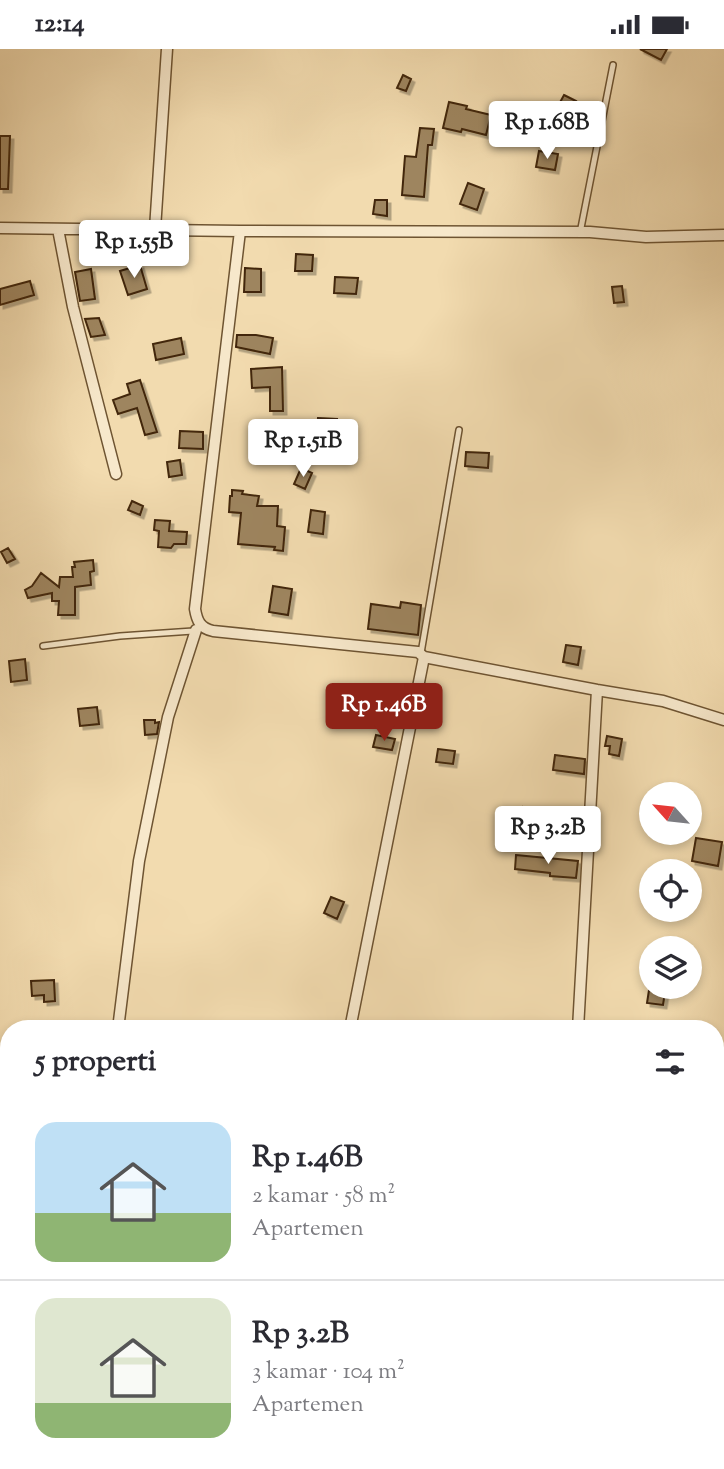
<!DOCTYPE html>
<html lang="id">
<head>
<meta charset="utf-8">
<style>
	body { margin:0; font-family:"Sorts Mill Goudy",serif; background:#f7f7f7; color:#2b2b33; height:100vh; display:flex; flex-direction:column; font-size:26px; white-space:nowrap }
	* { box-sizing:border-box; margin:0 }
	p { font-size:23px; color:#7c7c81 }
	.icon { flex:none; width:38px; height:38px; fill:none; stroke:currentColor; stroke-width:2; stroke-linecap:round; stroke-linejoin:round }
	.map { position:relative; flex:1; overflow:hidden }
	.sheet { position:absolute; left:0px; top:971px; width:724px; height:450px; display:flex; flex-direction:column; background:#fff; border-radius:28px 28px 0 0; box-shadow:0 4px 10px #0003 }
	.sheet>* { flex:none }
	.needle { width:46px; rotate:297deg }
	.buttons { position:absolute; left:639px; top:733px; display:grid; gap:14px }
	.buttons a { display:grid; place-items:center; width:63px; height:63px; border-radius:50%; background:#fff; box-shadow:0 4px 10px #0003; font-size:35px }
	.price { position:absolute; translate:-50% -60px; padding:0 16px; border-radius:7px; background:#fff; color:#222; font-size:23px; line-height:46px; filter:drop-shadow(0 2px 4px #0008) }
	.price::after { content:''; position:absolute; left:50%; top:42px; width:21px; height:16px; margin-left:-10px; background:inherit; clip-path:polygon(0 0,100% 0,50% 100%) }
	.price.selected { background:#8f2418; color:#fff }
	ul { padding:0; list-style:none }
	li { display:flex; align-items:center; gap:21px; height:175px; padding:0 35px }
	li+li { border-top:2px solid #e1e1e2 }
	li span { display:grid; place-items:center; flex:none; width:196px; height:140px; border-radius:21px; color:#555 }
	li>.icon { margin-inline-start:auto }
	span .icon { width:84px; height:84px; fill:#fffc; stroke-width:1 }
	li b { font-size:30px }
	h2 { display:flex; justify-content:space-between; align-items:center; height:84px; padding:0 35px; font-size:30px }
	.status { display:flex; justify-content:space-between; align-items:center; height:49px; padding:0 35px; background:#fff; direction:ltr }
	.status svg { height:19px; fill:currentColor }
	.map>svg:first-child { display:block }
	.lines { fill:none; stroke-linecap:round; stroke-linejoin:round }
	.stream { stroke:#886e4b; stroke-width:3.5 }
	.building { fill:#9e855f; stroke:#422709; stroke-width:2; filter:url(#shadow) }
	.lane-casing { stroke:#6e5432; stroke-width:8 }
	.street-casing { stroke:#6e5432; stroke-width:13 }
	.lane { stroke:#f7e8cb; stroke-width:5 }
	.street { stroke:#f7e8cb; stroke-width:10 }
</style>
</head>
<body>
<div class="status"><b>12:14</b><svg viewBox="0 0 49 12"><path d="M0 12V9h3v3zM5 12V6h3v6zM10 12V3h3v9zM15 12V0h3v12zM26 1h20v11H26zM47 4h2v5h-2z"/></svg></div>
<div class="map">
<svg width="724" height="1420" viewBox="0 0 724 1420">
	<defs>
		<filter id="shadow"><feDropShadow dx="3.5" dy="3.5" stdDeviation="0" flood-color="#0004"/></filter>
	</defs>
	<rect width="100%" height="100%" fill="#f2dbaf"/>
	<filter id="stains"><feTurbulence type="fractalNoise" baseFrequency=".00286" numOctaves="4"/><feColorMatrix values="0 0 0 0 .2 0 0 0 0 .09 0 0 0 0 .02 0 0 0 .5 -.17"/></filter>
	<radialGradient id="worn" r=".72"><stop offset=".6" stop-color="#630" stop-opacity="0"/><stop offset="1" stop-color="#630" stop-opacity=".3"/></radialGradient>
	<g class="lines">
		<path class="stream" d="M628,1412l3,8
			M457,1420l12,-8"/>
	</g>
	<path class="building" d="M640,0h27l-6,11z
		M403,26l8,4 -5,12 -9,-3z
		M564,46l12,6 -8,14 -11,-7z
		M449,53l18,4 -1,3 25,6 -5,20 -24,-6 -1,3 -18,-4z
		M420,79l14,1 -2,16h-4l-4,52 -22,-2 3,-39 11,1z
		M0,87h10l-2,53h-8z
		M539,102l19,3 -3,16 -19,-3z
		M468,134l16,6 -7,21 -17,-6z
		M375,151h12v16l-14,-2z
		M296,205l17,1 -1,16h-17z
		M140,216l7,24 -19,6 -8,-24z
		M245,219l16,1v23h-17z
		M91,220l4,30 -15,2 -5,-29z
		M335,228l23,1 -2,16 -22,-1z
		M30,232l4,14 -34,10v-16z
		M622,237l2,16 -10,1 -2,-16z
		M99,269l6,17 -14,2 -6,-18z
		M237,286h19l17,3 -3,16 -34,-7z
		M181,289l3,16 -28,6 -3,-16z
		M282,318l1,44h-13v-24l-18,1 -1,-19z
		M140,331l17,52 -12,3 -8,-27 -19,6 -5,-14 17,-6 -3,-10z
		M318,369l19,1 -1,13 -19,-1z
		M282,378h25v15h-25z
		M180,382l23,1v17l-24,-1z
		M466,403l23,1 -1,15 -23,-2z
		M180,411l2,15 -13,2 -2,-15z
		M301,419l11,5 -7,16 -11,-5z
		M232,441l11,1 -1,3 17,2 -2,10h21l-1,20 8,1 -2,24 -9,-1 1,-3 -37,-3 3,-31 -12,-1 1,-16h2z
		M132,452l11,5 -3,9 -12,-5z
		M311,461l14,2 -2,22 -15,-2z
		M155,471l15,1 -1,10 18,1 -1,12h-12l-3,4 -13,-1 1,-16 -5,-1z
		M8,499l7,11 -8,4 -6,-11z
		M93,511l1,11 -4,1 1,13 -16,2v28h-17l1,-14h-7v-8l-24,5 -3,-8 7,-4 9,-13 18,14 1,-10h13l-1,-10h3l-1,-5z
		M273,537l19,3 -4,26 -19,-3z
		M401,553l20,3 -3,30 -50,-6 3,-25 29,4z
		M566,596l15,2 -3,18 -15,-3z
		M25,610l2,21 -16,2 -2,-21z
		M97,658l2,17 -19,2 -2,-17z
		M144,671h11v3l4,-1 -2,12 -12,1z
		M376,686l19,4 -3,11 -19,-3z
		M607,687l15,3 -3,17 -10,-2 1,-8h-5z
		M438,700l17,2 -2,13 -17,-2z
		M555,706l30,4 -1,15 -31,-4z
		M523,758l25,5 25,2 -1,16 -27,-2 -25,-4z
		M696,789l26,4 -4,24 -26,-5z
		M516,806l62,6 -2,17 -26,-2v-3l-35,-4z
		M331,848l13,5 -7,17 -13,-6z
		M54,931l1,21 -11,1v-7l-12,1 -1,-15z
		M649,941l16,2 -2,13 -16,-2z"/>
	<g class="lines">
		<g class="lane-casing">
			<path id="lane" d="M580,184l33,-168
				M43,597l77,-10 73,-5 2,-1
				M421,604l38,-223
				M716,1130l8,1
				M275,1412l2,8"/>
		</g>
		<g class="street-casing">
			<path id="street" d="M0,179l240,3 350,1 56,5 78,-2
				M58,180l15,78 43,167
				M155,180l12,-180
				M240,182l-45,378c2,12 5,19 18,22l205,21 6,5 -74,372
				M424,608l173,33 66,11 61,19
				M118,980l21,-168 29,-144 28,-87
				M578,980l19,-339
				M716,1047l8,2
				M0,1341l9,-1
				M361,1412l2,8
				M395,1412l1,8
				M709,1412l3,8"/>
		</g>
		<use href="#lane" class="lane"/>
		<use href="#street" class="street"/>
	</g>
	<rect width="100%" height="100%" filter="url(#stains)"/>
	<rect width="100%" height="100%" fill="url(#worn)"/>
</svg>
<div class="buttons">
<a><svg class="needle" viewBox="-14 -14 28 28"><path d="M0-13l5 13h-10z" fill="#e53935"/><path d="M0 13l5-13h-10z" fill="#7c7c81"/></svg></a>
<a><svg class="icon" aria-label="locate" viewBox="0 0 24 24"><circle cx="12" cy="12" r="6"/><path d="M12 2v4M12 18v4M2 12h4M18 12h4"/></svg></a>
<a><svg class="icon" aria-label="layers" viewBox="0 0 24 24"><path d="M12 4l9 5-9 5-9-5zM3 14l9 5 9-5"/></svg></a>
</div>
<b class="price" style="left:547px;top:112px">Rp 1.68B</b>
<b class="price" style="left:134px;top:231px">Rp 1.55B</b>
<b class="price" style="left:303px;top:430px">Rp 1.51B</b>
<b class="price selected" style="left:384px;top:694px">Rp 1.46B</b>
<b class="price" style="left:548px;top:817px">Rp 3.2B</b>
<section class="sheet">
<h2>5 properti<svg class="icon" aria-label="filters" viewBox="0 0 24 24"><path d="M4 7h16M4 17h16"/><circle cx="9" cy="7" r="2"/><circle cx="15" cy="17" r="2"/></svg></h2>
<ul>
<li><span style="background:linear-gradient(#bfe0f5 65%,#8fb573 0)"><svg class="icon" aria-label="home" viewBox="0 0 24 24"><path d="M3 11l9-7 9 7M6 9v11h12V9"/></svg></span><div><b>Rp 1.46B</b><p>2 kamar · 58 m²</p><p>Apartemen</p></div></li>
<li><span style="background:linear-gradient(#dfe7d0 75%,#8fb573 0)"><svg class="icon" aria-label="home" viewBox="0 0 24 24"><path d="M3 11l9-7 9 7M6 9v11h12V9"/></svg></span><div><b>Rp 3.2B</b><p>3 kamar · 104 m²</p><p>Apartemen</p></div></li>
</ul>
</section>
</div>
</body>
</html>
